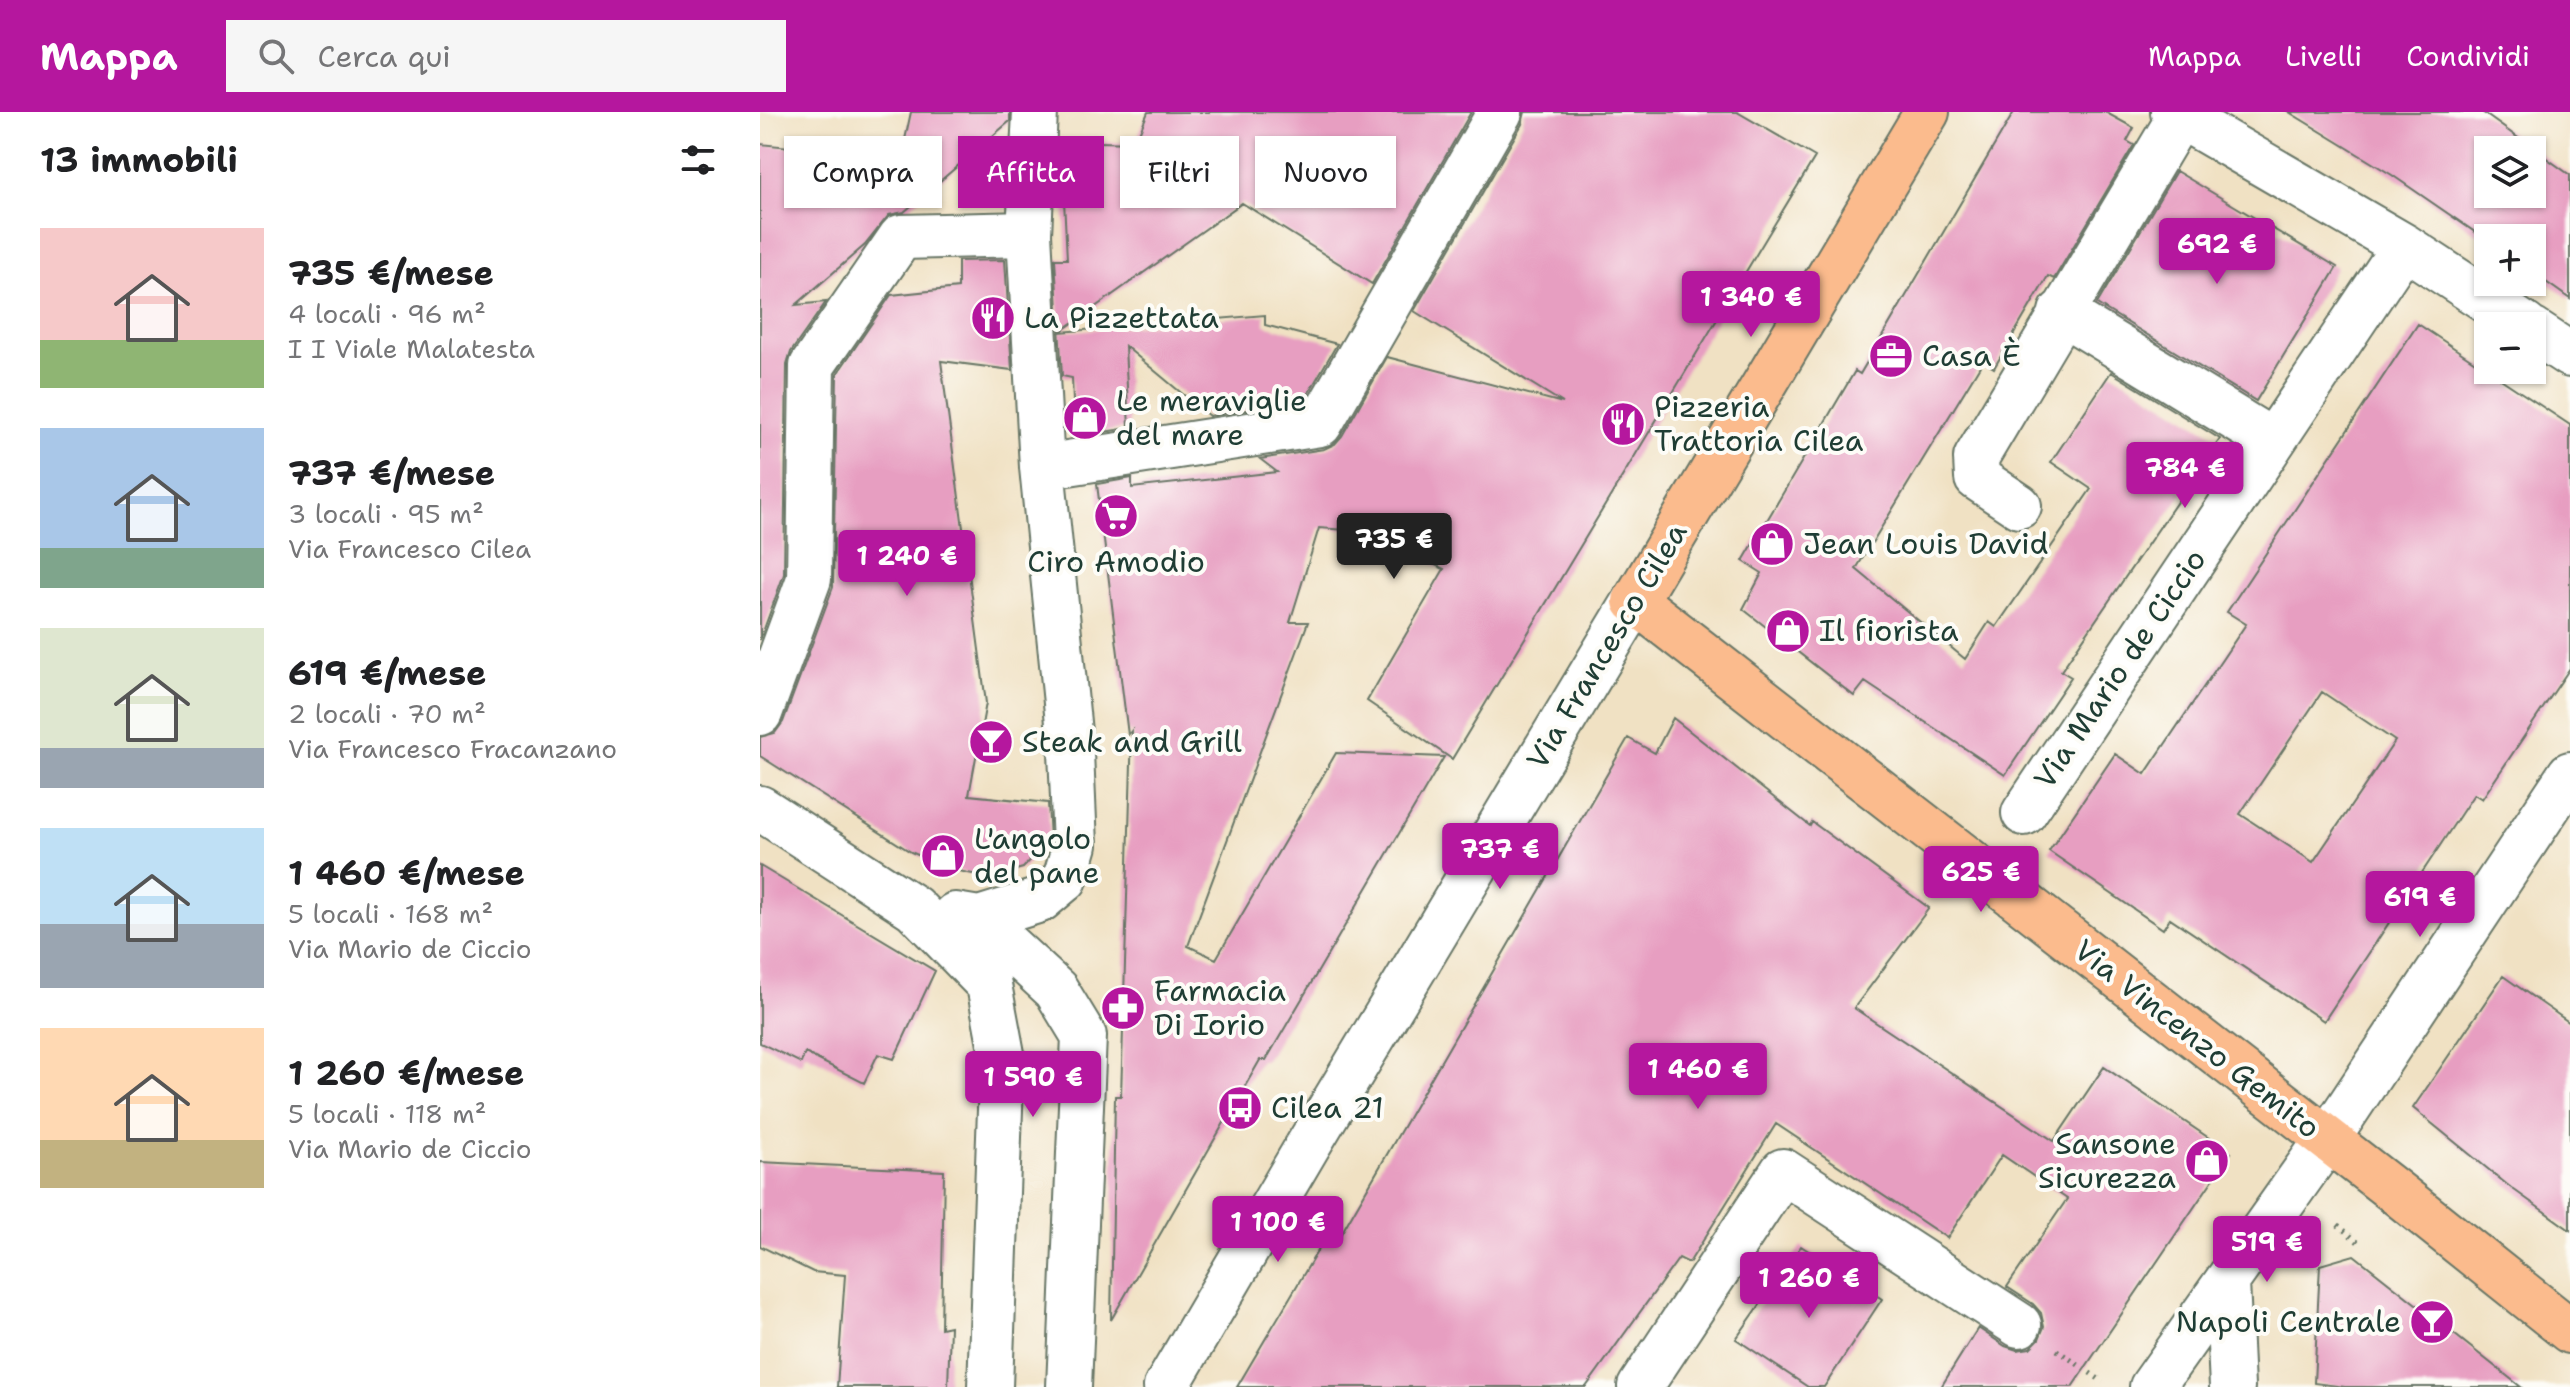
<!DOCTYPE html>
<html lang="it">
<head>
<meta charset="utf-8">
<style>
	body { margin:0; font-family:"Shantell Sans",sans-serif; background:#f6f6f6; color:#202124; height:100vh; display:flex; flex-direction:column; font-size:30px; white-space:nowrap }
	* { box-sizing:border-box; margin:0 }
	p { font-size:26px; color:#757577 }
	.icon { flex:none; width:44px; height:44px; fill:none; stroke:currentColor; stroke-width:2; stroke-linecap:round; stroke-linejoin:round }
	.map { position:relative; flex:1; overflow:hidden }
	.sheet { display:flex; flex-direction:column; background:#fff; width:760px }
	.sheet>* { flex:none }
	.banner { position:absolute; left:24px; top:24px; width:760px; height:72px; display:flex; gap:16px }
	.tools { position:absolute; left:1714px; top:24px; display:grid; gap:16px }
	.tools a { display:grid; place-items:center; width:72px; height:72px; border-radius:0px; background:#fff; box-shadow:0 2px 6px #0004; font-size:40px }
	.price { position:absolute; translate:-50% -68px; padding:0 18px; border-radius:8px; background:#b5179e; color:#fff; font-size:26px; line-height:52px; filter:drop-shadow(0 2px 4px #0008) }
	.price::after { content:''; position:absolute; left:50%; top:48px; width:24px; height:18px; margin-left:-12px; background:inherit; clip-path:polygon(0 0,100% 0,50% 100%) }
	.price.current { background:#222; color:#fff }
	ul { padding:0; list-style:none }
	li { display:flex; align-items:center; gap:24px; height:200px; padding:0 40px }
	li span { display:grid; place-items:center; flex:none; width:224px; height:160px; border-radius:0px; color:#555 }
	li>.icon { margin-inline-start:auto }
	span .icon { width:96px; height:96px; fill:#fffc; stroke-width:1 }
	li b { font-size:34px }
	h2 { display:flex; justify-content:space-between; align-items:center; height:96px; padding:0 40px; font-size:34px }
	.pill { padding:0 28px; border-radius:0px; background:#fff; box-shadow:0 2px 6px #0004; font-size:28px; line-height:72px }
	.pill.current { background:#b5179e; color:#fff }
	header { display:flex; align-items:center; gap:48px; box-sizing:border-box; height:112px; padding:0 40px; background:#b5179e; color:#fff }
	header strong { font-size:38px }
	nav { display:flex; gap:44px; margin-inline-start:auto; font-size:28px }
	.search { width:560px; height:72px; background:#f6f6f6; display:flex; align-items:center; gap:20px; box-sizing:border-box; padding:0 28px; border-radius:0px; color:#757577; font-size:30px }
	main { display:flex; flex:1; min-height:0 }
	.map>svg:first-child { display:block }
	.building { fill:#e79ec1; fill-rule:evenodd }
	.lines { fill:none; stroke-linecap:round; stroke-linejoin:round }
	.minor-casing { stroke:#687666; stroke-width:48 }
	.major-casing { stroke:#687666; stroke-width:48 }
	.path { stroke:#687666; stroke-width:5; stroke-dasharray:2 6; stroke-linecap:butt }
	.minor { stroke:#fff; stroke-width:44 }
	.major { stroke:#fbbb8d; stroke-width:44 }
	.labels { text-anchor:middle; stroke-width:8; stroke-linejoin:round; paint-order:stroke }
	.poi-label { font-size:30px; fill:#1f3d34; stroke:#fdfcf7; text-anchor:start }
	.street-label { font-size:30px; fill:#1f3d34; stroke:#fdfcf7 }
</style>
</head>
<body>
<header>
<strong>Mappa</strong>
<div class="search"><svg class="icon" aria-label="search" viewBox="0 0 24 24"><circle cx="10" cy="10" r="6"/><path d="M15 15l6 6"/></svg>Cerca qui</div>
<nav><a>Mappa</a><a>Livelli</a><a>Condividi</a></nav>
</header>
<main>
<section class="sheet">
<h2>13 immobili<svg class="icon" aria-label="filters" viewBox="0 0 24 24"><path d="M4 7h16M4 17h16"/><circle cx="9" cy="7" r="2"/><circle cx="15" cy="17" r="2"/></svg></h2>
<ul>
<li><span style="background:linear-gradient(#f6c9c9 70%,#8fb573 0)"><svg class="icon" aria-label="home" viewBox="0 0 24 24"><path d="M3 11l9-7 9 7M6 9v11h12V9"/></svg></span><div><b>735 €/mese</b><p>4 locali · 96 m²</p><p>I I Viale Malatesta</p></div></li>
<li><span style="background:linear-gradient(#a9c7e8 75%,#7fa58c 0)"><svg class="icon" aria-label="home" viewBox="0 0 24 24"><path d="M3 11l9-7 9 7M6 9v11h12V9"/></svg></span><div><b>737 €/mese</b><p>3 locali · 95 m²</p><p>Via Francesco Cilea</p></div></li>
<li><span style="background:linear-gradient(#dfe7d0 75%,#9aa5b1 0)"><svg class="icon" aria-label="home" viewBox="0 0 24 24"><path d="M3 11l9-7 9 7M6 9v11h12V9"/></svg></span><div><b>619 €/mese</b><p>2 locali · 70 m²</p><p>Via Francesco Fracanzano</p></div></li>
<li><span style="background:linear-gradient(#bfe0f5 60%,#9aa5b1 0)"><svg class="icon" aria-label="home" viewBox="0 0 24 24"><path d="M3 11l9-7 9 7M6 9v11h12V9"/></svg></span><div><b>1 460 €/mese</b><p>5 locali · 168 m²</p><p>Via Mario de Ciccio</p></div></li>
<li><span style="background:linear-gradient(#ffd9b3 70%,#c2b280 0)"><svg class="icon" aria-label="home" viewBox="0 0 24 24"><path d="M3 11l9-7 9 7M6 9v11h12V9"/></svg></span><div><b>1 260 €/mese</b><p>5 locali · 118 m²</p><p>Via Mario de Ciccio</p></div></li>
</ul>
</section>
<div class="map">
<svg width="1810" height="1275" viewBox="0 0 1810 1275">
	<rect width="100%" height="100%" fill="#fdfcf7"/>
	<filter id="ink" filterUnits="userSpaceOnUse"><feTurbulence type="fractalNoise" baseFrequency=".0125" numOctaves="2"/><feDisplacementMap in="SourceGraphic" scale="16" xChannelSelector="R" yChannelSelector="G"/><feConvolveMatrix kernelMatrix="1 2 1 2 8 2 1 2 1" color-interpolation-filters="sRGB"/></filter>
	<filter id="wash" filterUnits="userSpaceOnUse"><feTurbulence type="fractalNoise" baseFrequency=".006" numOctaves="4" result="noise"/><feDisplacementMap in="SourceGraphic" scale="32" xChannelSelector="R" yChannelSelector="G"/><feGaussianBlur stdDeviation="1.8" result="paint"/><feColorMatrix in="noise" values="0 0 0 0 0 0 0 0 0 0 0 0 0 0 0 0 0 1.4 0 .05"/><feComposite in="paint" operator="in"/></filter>
	<g filter="url(#wash)">
		<rect width="100%" height="100%" fill="#f0e1c3"/>
		<g id="blocks">
			<path class="building" d="M151,0h99v9l-106,91 -15,3 -24,30 -69,60 30,-3 -35,50 -4,13 -3,209 -24,66v-496l141,14z
				M388,0h323l-99,172 -130,-81 -182,129 205,-17v10l72,19 -33,57 -95,15 -84,-70 4,82 -38,6 -1,-10h-16l-2,-46 -10,-2 -7,-117h12l-6,-118 74,2z
				M765,0h212l78,45 -363,602 -85,-58 77,-132 -83,-38 -42,-3 -29,94h18l-120,324 28,13 120,-206 108,4 -178,303h-6l-149,260 4,-224h6l11,-366 -4,5 -31,-251 35,-6v10l145,-16 -17,-13 64,-10 11,-5 7,-8 45,-79 176,46 -149,-92 108,-187z
				M1254,0h91l29,16 -7,13 7,4 -80,134 -6,-3 -54,92 -11,-7 -127,208 109,90 24,-37 7,5 95,-138 -40,-27 60,-90 109,67 -159,232 10,6 -66,98 -140,-93 -11,14 -111,-87 19,-36 -19,-12 112,-190 5,3z
				M1529,0h193l88,63v124l-38,-27v-34h-44v3l-96,-66zM1728,38h44v44h-44z
				M1416,59l161,96 -81,134 -159,-97z
				M245,148l7,110 -71,-9 45,342 -17,92 79,8 2,36 -27,29 -22,6 -24,1 -27,-6 -39,-17 -151,-96v-19l15,-4 8,-11 50,-135 4,-213 54,-79 67,-7v-27z
				M1658,212l152,101v243l-88,131 -8,-5 -150,227 -154,-103 -7,11 -114,-78 66,-97 30,20 101,-150 -19,-12zM1562,580l73,49 -82,121 -73,-48z
				M913,606l137,108 2,-4 117,86 -75,100 200,133 50,-74 127,86 -159,234h-131l37,-59 27,18 12,4 13,-2 9,-9 5,-12 -3,-14 -8,-9 -26,-17 60,-88 -65,-44 -55,83 -171,-114 -87,139 -10,-5 -93,129h-349l91,-154 10,6 290,-501 27,15z
				M0,754l175,105 -41,88 -16,-5 -14,29 -59,-30 -4,10 -41,-20z
				M1743,864l67,47v207l-60,-43 -97,-79z
				M0,1050l184,9 -3,157 9,-2 -2,61h-111l8,-112 -32,-3 -53,-26z
				M1041,1134l81,53 -58,88h-16l-72,-48z
				M1594,1143l167,132h-176l-31,-4 6,-118z"/>
		</g>
	</g>
	<g filter="url(#ink)">
		<use href="#blocks" fill-opacity="0" stroke="#687666" stroke-width="2"/>
		<g class="lines">
			<g class="minor-casing">
				<path id="minor" d="M1413,0l231,134 122,80
					M1301,200l211,129
					M1772,218l38,25
					M282,355l278,-43 180,-312
					M1259,394l-42,-28 -1,-20 204,-342
					M0,601l49,-134 3,-213 89,-129 128,-3
					M0,696l154,100 75,77 13,69 -12,333
					M1264,701l380,-567
					M195,803l24,4 77,71 28,46 -15,351
					M219,807l61,-19 25,-21 10,-34 -4,-93 -29,-285 -13,-233 6,-122
					M1467,1170l5,105
					M406,1275l141,-240 328,-546
					M880,1275l143,-216 236,154
					M1392,1275l175,-247 243,-366"/>
			</g>
			<g class="major-casing">
				<path id="major" d="M1167,0l-292,489 762,592 173,138"/>
			</g>
			<path class="path" d="M1578,1113l21,18
				M1297,1238l46,32"/>
			<use href="#minor" class="minor"/>
			<use href="#major" class="major"/>
		</g>
	</g>
	<defs>
		<g id="restaurant-disc" transform="scale(2.3)"><circle r="9.5" fill="#b5179e" stroke="#fdfcf7"/><path d="M-5-6h1v4h1v-4h1v4h1v-4h1v5L-1.5 .5V6h-2V.5L-5-1ZM5-6V6H3V1.5H1.5Q1.5-4 5-6Z" fill="#fff"/></g>
		<g id="office-disc" transform="scale(2.3)"><circle r="9.5" fill="#b5179e" stroke="#fdfcf7"/><path d="M-6-3h4V-5.5h4V-3h4V5H-6ZM-1-4.5V-3h2v-1.5ZM-6 0V1H6V0Z" fill="#fff"/></g>
		<g id="shop-disc" transform="scale(2.3)"><circle r="9.5" fill="#b5179e" stroke="#fdfcf7"/><path d="M-5-2.5h2.3a2.7 3.5 0 0 1 5.4 0H5L5.5 6h-11ZM-1.5-2.5h3a1.5 2.3 0 0 0-3 0Z" fill="#fff"/></g>
		<g id="supermarket-disc" transform="scale(2.3)"><circle r="9.5" fill="#b5179e" stroke="#fdfcf7"/><path d="M-6-5.5h2.5l.6 2H6L4.5 2H-2.5L-4.4-4H-6ZM-1.5 3.2a1.3 1.3 0 1 0 .1 0ZM3 3.2a1.3 1.3 0 1 0 .1 0Z" fill="#fff"/></g>
		<g id="bar-disc" transform="scale(2.3)"><circle r="9.5" fill="#b5179e" stroke="#fdfcf7"/><path d="M-6-5H6L.8 .8V4.5H3.5V6h-7V4.5H-.8V.8Z" fill="#fff"/></g>
		<g id="pharmacy-disc" transform="scale(2.3)"><circle r="9.5" fill="#b5179e" stroke="#fdfcf7"/><path d="M-2-6h4v4h4v4h-4v4h-4v-4h-4v-4h4Z" fill="#fff"/></g>
		<g id="bus-disc" transform="scale(2.3)"><circle r="9.5" fill="#b5179e" stroke="#fdfcf7"/><path d="M-5-6H5V4H4V6H2V4H-2V6H-4V4H-5ZM-3.5-4V0h7V-4ZM-3.5 1.2v1.5H-2V1.2ZM2 1.2v1.5H3.5V1.2Z" fill="#fff"/></g>
	</defs>
	<g fill-rule="evenodd">
		<use href="#restaurant-disc" x="233" y="206"/>
		<use href="#office-disc" x="1131" y="244"/>
		<use href="#shop-disc" x="325" y="306"/>
		<use href="#restaurant-disc" x="863" y="312"/>
		<use href="#supermarket-disc" x="356" y="404"/>
		<use href="#shop-disc" x="1012" y="432"/>
		<use href="#shop-disc" x="1028" y="519"/>
		<use href="#bar-disc" x="231" y="630"/>
		<use href="#shop-disc" x="183" y="744"/>
		<use href="#pharmacy-disc" x="363" y="896"/>
		<use href="#bus-disc" x="480" y="996"/>
		<use href="#shop-disc" x="1447" y="1049"/>
		<use href="#bar-disc" x="1672" y="1210"/>
	</g>
	<g class="labels">
		<g class="poi-label">
			<text x="264" y="216">La Pizzettata</text>
			<text x="1162" y="254">Casa È</text>
			<text x="356" y="299">Le meraviglie<tspan x="356" dy="34">del mare</tspan></text>
			<text x="894" y="305">Pizzeria<tspan x="894" dy="34">Trattoria Cilea</tspan></text>
			<text x="1043" y="442">Jean Louis David</text>
			<text x="356" y="460" text-anchor="middle">Ciro Amodio</text>
			<text x="1059" y="529">Il fiorista</text>
			<text x="262" y="640">Steak and Grill</text>
			<text x="214" y="737">L'angolo<tspan x="214" dy="34">del pane</tspan></text>
			<text x="394" y="889">Farmacia<tspan x="394" dy="34">Di Iorio</tspan></text>
			<text x="511" y="1006">Cilea 21</text>
			<text x="1416" y="1042" text-anchor="end">Sansone<tspan x="1416" dy="34">Sicurezza</tspan></text>
			<text x="1641" y="1220" text-anchor="end">Napoli Centrale</text>
		</g>
		<g class="street-label">
			<text transform="translate(847 534) rotate(-59)" y="10">Via Francesco Cilea</text>
			<text transform="translate(1360 557) rotate(-56)" y="10">Via Mario de Ciccio</text>
			<text transform="translate(1437 927) rotate(38)" y="10">Via Vincenzo Gemito</text>
		</g>
	</g>
</svg>
<div class="tools">
<a><svg class="icon" aria-label="layers" viewBox="0 0 24 24"><path d="M12 4l9 5-9 5-9-5zM3 14l9 5 9-5"/></svg></a>
<a>+</a>
<a>−</a>
</div>
<b class="price" style="left:1457px;top:174px">692 €</b>
<b class="price" style="left:991px;top:227px">1 340 €</b>
<b class="price" style="left:1425px;top:398px">784 €</b>
<b class="price current" style="left:634px;top:469px">735 €</b>
<b class="price" style="left:147px;top:486px">1 240 €</b>
<b class="price" style="left:740px;top:779px">737 €</b>
<b class="price" style="left:1221px;top:802px">625 €</b>
<b class="price" style="left:1660px;top:827px">619 €</b>
<b class="price" style="left:938px;top:999px">1 460 €</b>
<b class="price" style="left:273px;top:1007px">1 590 €</b>
<b class="price" style="left:518px;top:1152px">1 100 €</b>
<b class="price" style="left:1507px;top:1172px">519 €</b>
<b class="price" style="left:1049px;top:1208px">1 260 €</b>
<div class="banner">
<a class="pill">Compra</a>
<a class="pill current">Affitta</a>
<a class="pill">Filtri</a>
<a class="pill">Nuovo</a>
</div>
</div>
</main>
</body>
</html>
